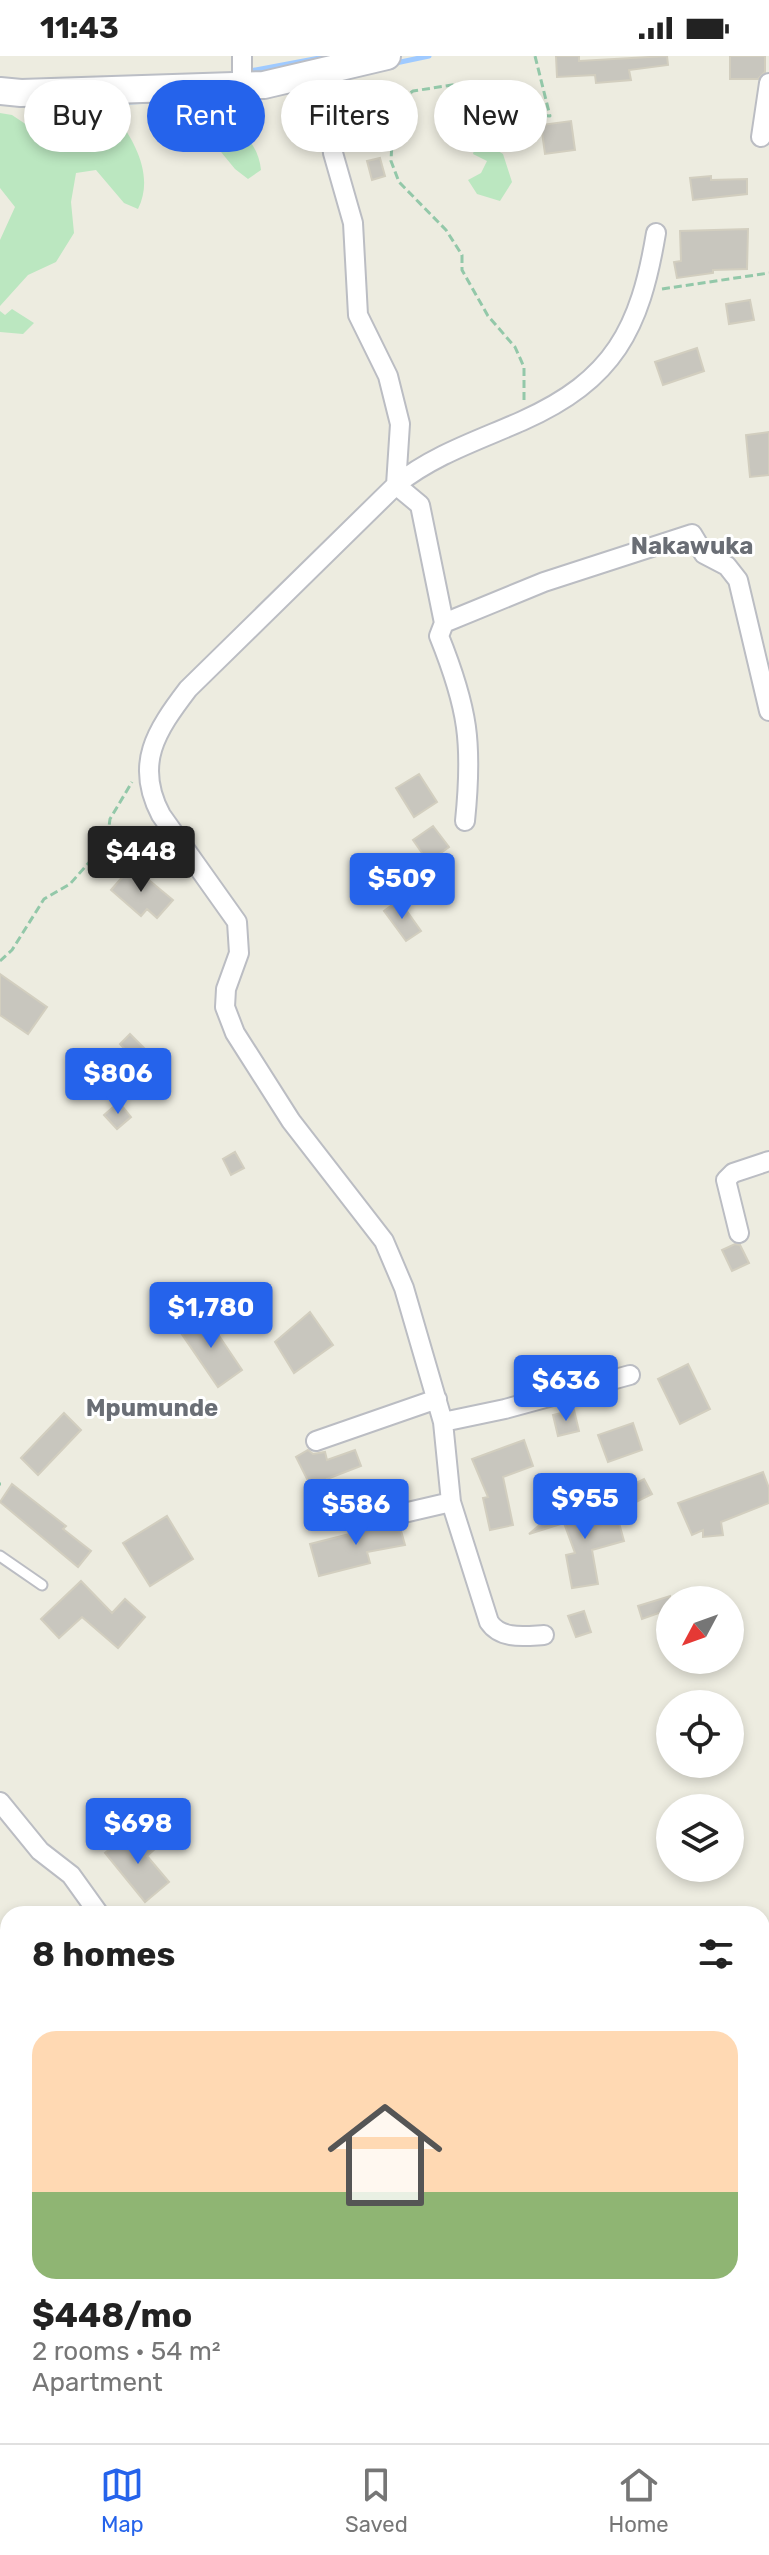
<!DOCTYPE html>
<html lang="en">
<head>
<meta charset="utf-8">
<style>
	body { margin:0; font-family:Rubik,sans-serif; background:#f6f6f6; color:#222; height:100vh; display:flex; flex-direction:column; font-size:30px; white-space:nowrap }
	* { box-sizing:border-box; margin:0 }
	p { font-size:26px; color:#767676 }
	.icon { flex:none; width:44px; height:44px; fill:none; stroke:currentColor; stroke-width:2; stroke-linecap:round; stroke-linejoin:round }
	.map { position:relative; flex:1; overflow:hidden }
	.panel { position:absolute; left:0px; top:1850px; width:770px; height:538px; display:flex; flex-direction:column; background:#fff; border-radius:24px 24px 0 0; box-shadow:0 4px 12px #0003 }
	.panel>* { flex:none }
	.guide { position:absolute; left:24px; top:24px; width:722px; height:72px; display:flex; gap:16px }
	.needle { width:52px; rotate:229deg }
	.buttons { position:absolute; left:656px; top:1530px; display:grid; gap:16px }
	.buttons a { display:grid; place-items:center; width:88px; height:88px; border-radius:50%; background:#fff; box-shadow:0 4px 12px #0003; font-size:40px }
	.price { position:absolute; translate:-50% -68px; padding:0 18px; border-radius:8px; background:#2563eb; color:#fff; font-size:26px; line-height:52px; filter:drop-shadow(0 2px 4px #0008) }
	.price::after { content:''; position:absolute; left:50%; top:48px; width:24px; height:18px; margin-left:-12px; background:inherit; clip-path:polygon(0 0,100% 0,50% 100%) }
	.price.current { background:#222; color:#fff }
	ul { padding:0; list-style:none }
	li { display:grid; align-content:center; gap:16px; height:424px; padding:0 32px }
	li+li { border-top:2px solid #e0e0e0 }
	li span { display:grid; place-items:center; height:248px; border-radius:24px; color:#555 }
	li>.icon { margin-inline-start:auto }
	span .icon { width:144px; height:144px; fill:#fffc; stroke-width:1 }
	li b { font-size:34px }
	h2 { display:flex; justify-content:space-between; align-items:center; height:96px; padding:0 32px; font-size:34px }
	.chip { padding:0 28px; border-radius:36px; background:#fff; box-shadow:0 4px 12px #0003; font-size:28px; line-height:72px }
	.chip.current { background:#2563eb; color:#fff }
	.status { display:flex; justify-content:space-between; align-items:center; height:56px; padding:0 40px; background:#fff; direction:ltr }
	.status svg { height:22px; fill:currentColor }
	.dock { display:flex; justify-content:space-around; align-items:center; height:112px; border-top:2px solid #e0e0e0; background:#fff; font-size:22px; color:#767676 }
	.dock a { display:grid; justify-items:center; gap:4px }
	.dock .current { color:#2563eb }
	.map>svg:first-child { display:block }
	.green { fill:#bbe7c0 }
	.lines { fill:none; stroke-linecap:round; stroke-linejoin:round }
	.stream { stroke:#9fcaff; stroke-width:5 }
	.building { fill:#c8c6be; stroke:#d2cebf; stroke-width:2 }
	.service-casing { stroke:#bbbdc3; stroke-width:13 }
	.minor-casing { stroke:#bbbdc3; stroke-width:22 }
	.secondary-casing { stroke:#bbbec5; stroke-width:30 }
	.path { stroke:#93c8a9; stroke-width:3; stroke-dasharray:8 4; stroke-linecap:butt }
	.service { stroke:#fff; stroke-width:9 }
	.minor { stroke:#fff; stroke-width:18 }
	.secondary { stroke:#fff; stroke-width:26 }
	.labels { text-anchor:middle; stroke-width:6; stroke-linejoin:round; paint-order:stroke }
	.quarter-label { font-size:24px; font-weight:bold; fill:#6a6e75; stroke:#fff }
</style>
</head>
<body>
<div class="status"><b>11:43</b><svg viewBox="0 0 49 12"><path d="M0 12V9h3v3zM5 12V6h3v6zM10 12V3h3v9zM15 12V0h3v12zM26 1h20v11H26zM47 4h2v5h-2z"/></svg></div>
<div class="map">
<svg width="769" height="2387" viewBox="0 0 769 2387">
	<rect width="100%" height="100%" fill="#edece0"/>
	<path class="green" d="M208,49c25,17 50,34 53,65l-13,9 -13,-10 -23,-28 -38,-5 -7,-10 14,-19z
		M0,57l12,2 21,14c27,-16 52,-13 83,-13 20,27 38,61 22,93l-14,-6 -28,-33 -20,3 -5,29 3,31 -18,29 -28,13 -28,31v-66l15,-33 -15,-19z
		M477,82l26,16 9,28 -12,19 -23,-7 -9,-14 13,-7 6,-12 -14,-7z
		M12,253l22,14 -11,11 -23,-2v-21l5,4z"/>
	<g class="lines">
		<path class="stream" d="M391,8l38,-8
			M250,15l80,-15
			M29,49l161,-5"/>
	</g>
	<path class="building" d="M556,0h23v5l88,-5 1,9 -39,5 2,10 -35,3 -1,-8 -38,2z
		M730,0h35v16l-7,7h-28z
		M571,65l4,29 -30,4 -4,-29z
		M380,102l5,18 -13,4 -5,-19z
		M711,120v4l36,-1v15l-54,6 -3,-22z
		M748,173l-1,40 -34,1v3l-36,5 -3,-16 7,-1 -1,-30z
		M750,244l4,20 -25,4 -3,-20z
		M697,292l7,23 -41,14 -8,-23z
		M769,376v43l-19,2 -4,-42z
		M419,718l18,28 -23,15 -18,-29z
		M433,770l16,21 -15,11 19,20 -16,15 -4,-5 -25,14 -8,-14 6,-4 -10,-17 26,-14 -9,-13z
		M132,810l41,34 -16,18 -10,-9 -6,7 -30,-26z
		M399,844l22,31 -15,10 -22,-30z
		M0,918l47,33 -19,27 -28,-19z
		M130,978l16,16 -11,10 -15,-16z
		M119,1046l12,15 -14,12 -13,-14z
		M235,1096l9,16 -13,7 -8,-16z
		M735,1188l5,1 9,18 -17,8 -10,-21z
		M310,1256l23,33 -39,28 -19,-31z
		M205,1259l37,55 -24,17 -39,-57z
		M688,1308l22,45 -30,15 -22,-45z
		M574,1354l5,21 -21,5 -5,-21z
		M64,1357l17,17 -43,45 -17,-17z
		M633,1367l9,27 -34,12 -10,-27z
		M524,1384l9,26 -30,11 10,48 -23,5 -7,-32 5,-1 -16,-38z
		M308,1394l5,4 12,-2 2,8 28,-10 6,16 -34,13 3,18 -13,2 -21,-42z
		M763,1416l6,16v15l-48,19 2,13 -20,2v-7l-11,5 -14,-32z
		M644,1423l8,15 -22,11 -8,-15z
		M12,1428l54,42 -3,3 28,22 -13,16 -78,-65z
		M570,1443l8,23 38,-10 8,29 -32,9 6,34 -26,4 -6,-33 9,-2 -11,-30 -35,11z
		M396,1457l9,32 -38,7 3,11 -51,13 -9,-32 75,-19 -2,-10z
		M167,1460l26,43 -43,27 -27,-43z
		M81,1525l31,32 13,-14 20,18 -27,31 -36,-31 -23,21 -18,-19z
		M670,1540v13l-28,10 -4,-13z
		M584,1555l7,21 -15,5 -8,-21z
		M127,1779l7,8 9,-8 12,14 -8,7 22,26 -24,20 -40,-49z"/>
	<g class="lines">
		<g class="service-casing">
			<path id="service" d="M0,1500l42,29"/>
		</g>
		<g class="minor-casing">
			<path id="minor" d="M324,15l9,82 20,70 5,92 30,61 12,48 -4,61 24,20 24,118 -5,13c29,72 34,107 26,185
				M242,30v-30
				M761,81l8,-54
				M444,567l100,-41 148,-48 12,20 23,12 11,14 31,131
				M739,1177l-13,-53 7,-7 36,-12
				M443,1366l62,-13 125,-34
				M316,1385l121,-42
				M408,1456l43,-10
				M544,1579c-19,1 -43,5 -55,-13l-38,-120 -8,-80 -39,-134 -20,-47 -93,-120 -56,-88 -10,-26 1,-18 13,-36 -2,-31 -76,-107c-27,-51 -5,-84 27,-126l208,-204c37,-30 83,-45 126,-64 92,-41 118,-92 134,-188
				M0,1746l40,49 31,24 28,39
				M226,2387l3,-7"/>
		</g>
		<g class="secondary-casing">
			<path id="secondary" d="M0,35l21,2 243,-8 123,-29"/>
		</g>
		<path class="path" d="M662,233l107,-16
			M524,344v-33l-9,-20 -27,-31 -26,-46v-15l-16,-25 -47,-48 -8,-21 3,-56 19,-14 52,-8 24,8 25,22 36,3 -15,-60
			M0,905l12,-11 32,-51 26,-15 37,-42 3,-23 22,-37
			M0,1428h1
			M0,1963l8,5"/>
		<use href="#service" class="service"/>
		<use href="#minor" class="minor"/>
		<use href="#secondary" class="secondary"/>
	</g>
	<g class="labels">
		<g class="quarter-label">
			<text x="692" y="498">Nakawuka</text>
			<text x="152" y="1360">Mpumunde</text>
		</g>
	</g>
</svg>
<div class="buttons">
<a><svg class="needle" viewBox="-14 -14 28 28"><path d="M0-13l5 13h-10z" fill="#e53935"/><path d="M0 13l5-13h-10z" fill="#767676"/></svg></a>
<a><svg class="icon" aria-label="locate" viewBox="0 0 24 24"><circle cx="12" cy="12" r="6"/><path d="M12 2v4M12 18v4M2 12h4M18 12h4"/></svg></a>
<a><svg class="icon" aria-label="layers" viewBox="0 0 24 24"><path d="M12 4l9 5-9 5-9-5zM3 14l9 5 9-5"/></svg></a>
</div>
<b class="price current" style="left:141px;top:838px">$448</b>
<b class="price" style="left:402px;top:865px">$509</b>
<b class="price" style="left:118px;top:1060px">$806</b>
<b class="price" style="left:211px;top:1294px">$1,780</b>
<b class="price" style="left:566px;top:1367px">$636</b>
<b class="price" style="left:585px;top:1485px">$955</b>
<b class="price" style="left:356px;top:1491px">$586</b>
<b class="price" style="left:138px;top:1810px">$698</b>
<div class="guide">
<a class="chip">Buy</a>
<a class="chip current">Rent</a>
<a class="chip">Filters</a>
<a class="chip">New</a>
</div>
<section class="panel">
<h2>8 homes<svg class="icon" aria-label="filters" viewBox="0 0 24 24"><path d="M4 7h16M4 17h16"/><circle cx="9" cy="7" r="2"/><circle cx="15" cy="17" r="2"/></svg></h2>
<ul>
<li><span style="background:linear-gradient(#ffd9b3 65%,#8fb573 0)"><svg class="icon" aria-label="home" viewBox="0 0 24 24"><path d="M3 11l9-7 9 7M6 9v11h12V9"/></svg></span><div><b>$448/mo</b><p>2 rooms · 54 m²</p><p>Apartment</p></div></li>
</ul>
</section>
</div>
<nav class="dock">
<a class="current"><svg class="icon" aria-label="map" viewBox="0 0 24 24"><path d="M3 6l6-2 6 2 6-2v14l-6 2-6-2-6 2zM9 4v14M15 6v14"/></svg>Map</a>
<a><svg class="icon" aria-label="saved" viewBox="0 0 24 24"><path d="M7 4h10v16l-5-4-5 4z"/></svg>Saved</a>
<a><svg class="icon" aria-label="home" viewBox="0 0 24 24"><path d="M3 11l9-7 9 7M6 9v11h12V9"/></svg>Home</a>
</nav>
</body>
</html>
